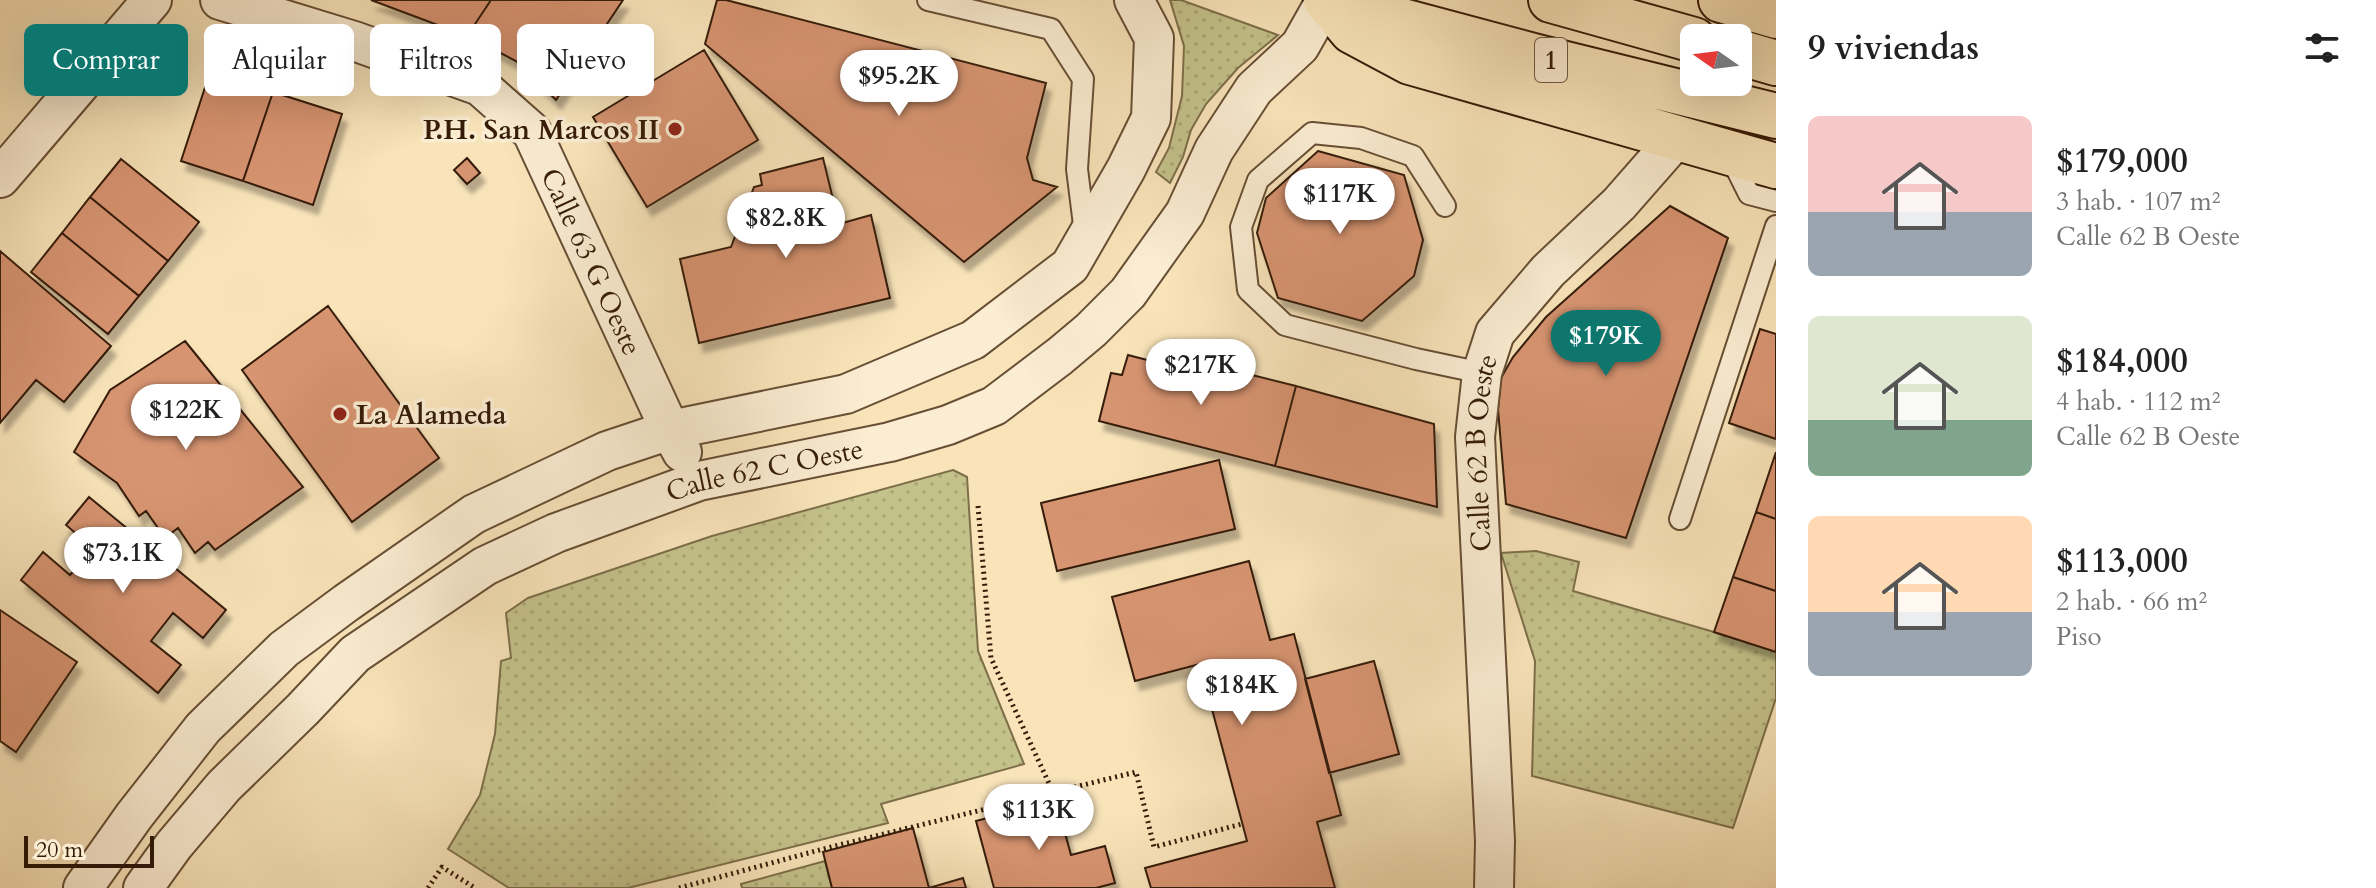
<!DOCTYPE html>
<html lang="es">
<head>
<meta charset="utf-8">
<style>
	body { margin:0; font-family:Cardo,serif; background:#f2f2f2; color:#222; height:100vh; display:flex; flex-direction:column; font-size:30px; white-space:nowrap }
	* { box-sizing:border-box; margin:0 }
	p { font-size:26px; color:#767676 }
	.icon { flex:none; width:44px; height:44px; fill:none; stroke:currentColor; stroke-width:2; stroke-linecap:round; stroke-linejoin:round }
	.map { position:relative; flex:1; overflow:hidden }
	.side { display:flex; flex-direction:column; background:#fff; width:600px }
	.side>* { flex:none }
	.hud { position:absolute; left:24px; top:24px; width:760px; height:72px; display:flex; gap:16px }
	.needle { width:52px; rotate:284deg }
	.controls { position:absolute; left:1680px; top:24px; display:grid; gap:16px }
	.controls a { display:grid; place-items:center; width:72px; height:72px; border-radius:12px; background:#fff; box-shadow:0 8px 32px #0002; font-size:40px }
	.scale { position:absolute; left:24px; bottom:20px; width:130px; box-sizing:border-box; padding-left:8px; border:4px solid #361c08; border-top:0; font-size:22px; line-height:28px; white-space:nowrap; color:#361c08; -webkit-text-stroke:6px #fbedd2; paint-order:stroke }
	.price { position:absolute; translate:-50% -68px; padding:0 18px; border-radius:28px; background:#fff; color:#222; font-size:26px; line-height:52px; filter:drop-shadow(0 2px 4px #0008) }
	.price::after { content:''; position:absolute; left:50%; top:48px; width:24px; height:18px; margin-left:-12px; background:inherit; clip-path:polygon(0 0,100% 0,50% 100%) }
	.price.on { background:#0f766e; color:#fff }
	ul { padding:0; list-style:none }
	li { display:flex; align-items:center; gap:24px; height:200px; padding:0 32px }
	li span { display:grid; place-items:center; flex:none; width:224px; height:160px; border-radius:12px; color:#555 }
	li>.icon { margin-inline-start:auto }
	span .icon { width:96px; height:96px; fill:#fffc; stroke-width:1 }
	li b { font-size:34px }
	h2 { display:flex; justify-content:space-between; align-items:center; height:96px; padding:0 32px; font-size:34px }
	.tag { padding:0 28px; border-radius:12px; background:#fff; box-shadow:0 8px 32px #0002; font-size:28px; line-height:72px }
	.tag.on { background:#0f766e; color:#fff }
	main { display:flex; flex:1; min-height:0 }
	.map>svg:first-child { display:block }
	.grass { fill:url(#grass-dots); stroke:#7d6f4a; stroke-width:2 }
	.building { fill:#d79471; stroke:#361c08; stroke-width:2; filter:url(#shadow) }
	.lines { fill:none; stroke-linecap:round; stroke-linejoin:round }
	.service-casing { stroke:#674e34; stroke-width:24 }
	.minor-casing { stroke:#674e34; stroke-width:42 }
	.primary-casing { stroke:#361c08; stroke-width:48 }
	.path { stroke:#361c08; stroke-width:5; stroke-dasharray:2 4; stroke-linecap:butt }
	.service { stroke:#fbedd2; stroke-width:20 }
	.minor { stroke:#fbedd2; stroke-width:38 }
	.primary { stroke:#f9e4ba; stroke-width:44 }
	.poi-dot { fill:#8f2418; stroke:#fbedd2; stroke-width:3 }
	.labels { text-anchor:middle; stroke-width:7; stroke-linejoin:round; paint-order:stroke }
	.shield { fill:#fbedd2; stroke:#715b45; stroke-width:2 }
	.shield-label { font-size:26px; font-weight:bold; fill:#361c08 }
	.poi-label { font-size:28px; font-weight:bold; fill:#361c08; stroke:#fbedd2; text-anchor:end }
	.street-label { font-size:28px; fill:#361c08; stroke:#fbedd2 }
</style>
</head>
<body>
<main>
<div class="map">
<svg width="1776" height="888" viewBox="0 0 1776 888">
	<defs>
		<pattern id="grass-dots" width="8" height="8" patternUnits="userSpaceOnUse" patternTransform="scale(2)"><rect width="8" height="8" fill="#c4c28b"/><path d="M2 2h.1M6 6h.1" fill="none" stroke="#a9a676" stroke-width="1.8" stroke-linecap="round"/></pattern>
		<filter id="shadow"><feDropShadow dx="5" dy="9" stdDeviation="2" flood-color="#0004"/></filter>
	</defs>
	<rect width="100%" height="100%" fill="#f9e4ba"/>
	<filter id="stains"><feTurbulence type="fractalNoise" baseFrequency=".0025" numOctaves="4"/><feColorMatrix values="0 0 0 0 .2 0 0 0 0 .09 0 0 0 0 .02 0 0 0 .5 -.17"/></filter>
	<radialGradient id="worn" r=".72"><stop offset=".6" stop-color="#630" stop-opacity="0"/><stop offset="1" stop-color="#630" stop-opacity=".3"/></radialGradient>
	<path class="grass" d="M1170,0h11l97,35 -40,33 -32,36 -15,26 -8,27 -13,26 -14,-11 13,-24 13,-52 2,-50z
		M953,470l14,7 11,174 46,113 -143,40 7,19 -260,65h-119l-61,-39 32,-54 15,-61 6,-73 10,-3 -5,-45 22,-15 184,-62z
		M1536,551l43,11 -6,29 141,41 62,20v46l-43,130 -201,-52 3,-115 -34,-108z
		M825,861l7,27h-90l-1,-4z"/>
	<path class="building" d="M371,0h120l-24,36z
		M491,0h132l-67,100 -40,-39 -49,-25z
		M717,0h9l320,83 -19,75 6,22 24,7 -93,75 -259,-218z
		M704,50l54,90 -111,67 -54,-90z
		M210,72l63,20 -30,89 -62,-20z
		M273,92l69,22 -29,91 -70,-24z
		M1318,151l86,24 19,65 -9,36 -52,45 -84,-23 -21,-65 9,-35z
		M467,158l13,15 -13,11 -13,-14z
		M823,158l16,66 32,-9 19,83 -191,45 -19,-84 51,-12 23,-60 8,-2 -2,-11z
		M121,159l78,63 -31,39 -78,-64z
		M90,197l78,64 -29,35 -77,-63z
		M1670,206l58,32 -102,300 -120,-34 -8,-95 3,-31 12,-21 33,-40z
		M62,233l77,63 -31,38 -77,-62z
		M0,251l111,95 -47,56 -28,-22 -36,43z
		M328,306l111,152 -87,64 -110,-152z
		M1760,329l16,5v105l-47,-16z
		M185,341l118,146 -88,63 -7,-8 -13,11 -17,-25 -13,10 -19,-27 -7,5 -22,-33 -43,-31 36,-62z
		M1128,355l65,17 3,-11 100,25 -21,80 -176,-45 12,-48 11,2z
		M1296,386l138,38 3,83 -162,-41z
		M1776,452v67l-20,-7z
		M1219,460l16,69 -178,42 -16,-68z
		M89,497l137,113 -23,28 -30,-25 -22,28 30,24 -23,28 -137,-113 22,-28 27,23 23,-27 -27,-23z
		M1756,512l20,7v72l-43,-14z
		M1249,561l21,79 24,-6 47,181 -24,7 18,66h-184l-6,-20 102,-27 -47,-177 -65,17 -23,-84z
		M1733,577l43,14v61l-62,-20z
		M0,610l77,52 -61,90 -16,-11z
		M1374,661l25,93 -70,19 -24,-94z
		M1056,800l15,55 34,-9 10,37 -19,5h-102l-18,-67z
		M913,828l16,60 34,-10 3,10h-134l-9,-36z"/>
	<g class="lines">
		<g class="service-casing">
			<path id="service" d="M928,0l123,29 32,50 -6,90 8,64
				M1731,158l18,36 27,7
				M1445,206l-32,-50 -52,-18 -49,-5 -54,47 -17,47 7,63 37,35 131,34 66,14
				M1680,519l96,-293"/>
		</g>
		<g class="minor-casing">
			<g id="minor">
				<path id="s1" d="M220,0l134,41 126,45 52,46 138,298 12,22"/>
				<path d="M0,178l152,-178"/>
				<path d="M83,888l51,-72 69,-88 81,-79 62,-46 128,-89 133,-63 63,-21 176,-36 127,-54 97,-74 56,-97 25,-51 3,-80 -20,-38"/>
				<path id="s2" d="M143,888l31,-43 50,-59 79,-77 52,-55 130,-88 71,-33 143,-52 191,-39 58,-17 46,-19 66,-50 31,-26 37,-37 57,-80 29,-63 40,-61 46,-43 26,-46"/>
				<path id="s3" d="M1494,888l1,-47 -20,-404 7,-64 13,-40 53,-62 71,-67 57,-65"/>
			</g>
		</g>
		<g class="primary-casing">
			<path id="primary" d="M1326,0l26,31 58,31 366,104
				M1551,0l143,40
				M1721,0l55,16
				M1335,3l202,54 239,59
				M1738,52l38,11"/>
		</g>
		<path class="path" d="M978,506l13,152 62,134
			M428,888l14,-21 33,21
			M679,888l144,-39 313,-77 18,75 88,-23"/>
		<use href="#service" class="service"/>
		<use href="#minor" class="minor"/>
		<use href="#primary" class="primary"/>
	</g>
	<g class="poi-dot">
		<circle cx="675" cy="129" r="8"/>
		<circle cx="340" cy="414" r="8"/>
	</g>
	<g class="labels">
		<rect class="shield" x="1535" y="38" width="32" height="44" rx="6"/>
		<g class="shield-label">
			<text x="1551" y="69">1</text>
		</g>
		<g class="poi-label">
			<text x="659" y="139">P.H. San Marcos II</text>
			<text x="356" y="424" text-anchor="start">La Alameda</text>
		</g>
		<g class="street-label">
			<text dy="10" stroke="none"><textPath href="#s1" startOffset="486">Calle 63 G Oeste</textPath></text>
			<text dy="10" stroke="none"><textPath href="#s3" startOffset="436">Calle 62 B Oeste</textPath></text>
			<text dy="10" stroke="none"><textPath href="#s2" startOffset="770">Calle 62 C Oeste</textPath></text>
		</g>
	</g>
	<rect width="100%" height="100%" filter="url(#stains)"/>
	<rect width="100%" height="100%" fill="url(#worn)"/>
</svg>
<div class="controls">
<a><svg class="needle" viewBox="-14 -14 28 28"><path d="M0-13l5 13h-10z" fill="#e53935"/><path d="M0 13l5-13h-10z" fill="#767676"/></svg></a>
</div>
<div class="scale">20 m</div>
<b class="price" style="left:899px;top:118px">$95.2K</b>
<b class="price" style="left:1340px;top:236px">$117K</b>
<b class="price" style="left:786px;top:260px">$82.8K</b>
<b class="price on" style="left:1606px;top:378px">$179K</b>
<b class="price" style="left:1201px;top:407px">$217K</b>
<b class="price" style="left:186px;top:452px">$122K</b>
<b class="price" style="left:123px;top:595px">$73.1K</b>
<b class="price" style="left:1242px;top:727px">$184K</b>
<b class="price" style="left:1039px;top:852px">$113K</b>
<div class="hud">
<a class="tag on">Comprar</a>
<a class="tag">Alquilar</a>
<a class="tag">Filtros</a>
<a class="tag">Nuevo</a>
</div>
</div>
<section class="side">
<h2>9 viviendas<svg class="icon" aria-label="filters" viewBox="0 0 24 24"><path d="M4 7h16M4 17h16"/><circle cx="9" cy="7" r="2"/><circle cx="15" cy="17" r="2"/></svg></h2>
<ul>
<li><span style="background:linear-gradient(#f6c9c9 60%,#9aa5b1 0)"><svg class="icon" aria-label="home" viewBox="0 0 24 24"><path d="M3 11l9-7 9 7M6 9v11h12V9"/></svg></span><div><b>$179,000</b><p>3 hab. · 107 m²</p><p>Calle 62 B Oeste</p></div></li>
<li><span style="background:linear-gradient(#dfe7d0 65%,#7fa58c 0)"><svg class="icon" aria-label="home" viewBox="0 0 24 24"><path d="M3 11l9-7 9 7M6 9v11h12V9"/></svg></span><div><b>$184,000</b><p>4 hab. · 112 m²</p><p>Calle 62 B Oeste</p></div></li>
<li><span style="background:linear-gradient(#ffd9b3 60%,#9aa5b1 0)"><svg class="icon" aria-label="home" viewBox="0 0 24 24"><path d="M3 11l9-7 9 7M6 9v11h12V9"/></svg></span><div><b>$113,000</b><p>2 hab. · 66 m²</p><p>Piso</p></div></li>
</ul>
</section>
</main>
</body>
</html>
